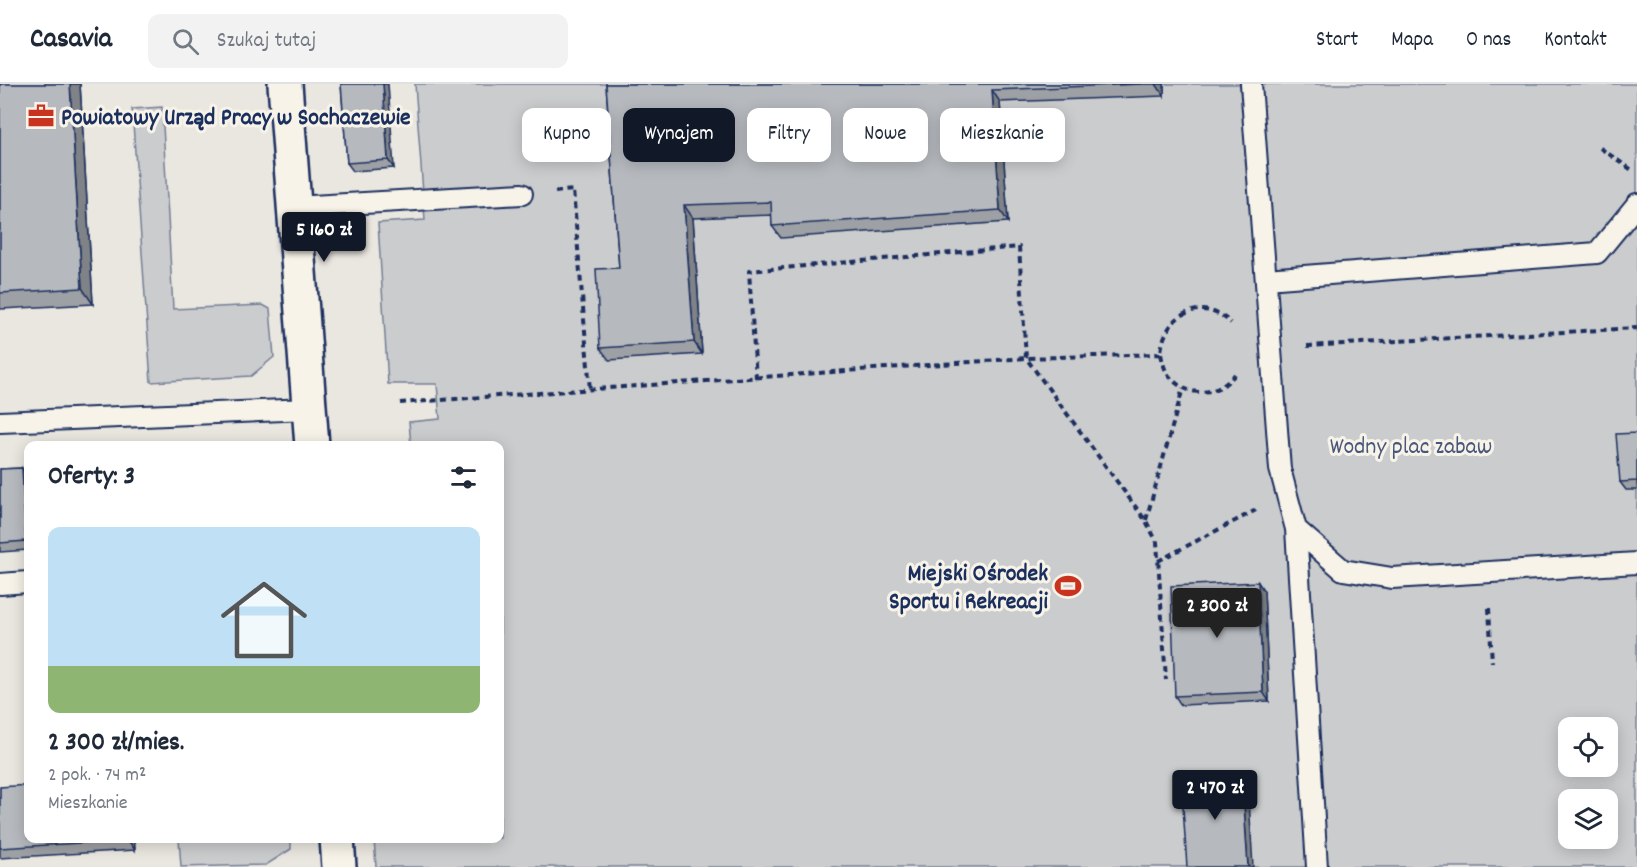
<!DOCTYPE html>
<html lang="pl">
<head>
<meta charset="utf-8">
<style>
	body { margin:0; font-family:Dekko,sans-serif; background:#f2f2f3; color:#1f2937; height:100vh; display:flex; flex-direction:column; font-size:22px; white-space:nowrap }
	* { box-sizing:border-box; margin:0 }
	p { font-size:20px; color:#747a83 }
	.icon { flex:none; width:33px; height:33px; fill:none; stroke:currentColor; stroke-width:2; stroke-linecap:round; stroke-linejoin:round }
	.map { position:relative; flex:1; overflow:hidden }
	.side { position:absolute; left:24px; top:357px; width:480px; height:402px; display:flex; flex-direction:column; background:#fff; border-radius:12px; box-shadow:0 3px 15px #0003 }
	.side>* { flex:none }
	.top-card { position:absolute; left:522px; top:24px; width:570px; height:54px; display:flex; gap:12px }
	.fabs { position:absolute; left:1558px; top:633px; display:grid; gap:12px }
	.fabs a { display:grid; place-items:center; width:60px; height:60px; border-radius:12px; background:#fff; box-shadow:0 3px 15px #0003; font-size:30px }
	.price { position:absolute; translate:-50% -51px; padding:0 14px; border-radius:6px; background:#111827; color:#fff; font-size:20px; line-height:39px; filter:drop-shadow(0 2px 3px #0008) }
	.price::after { content:''; position:absolute; left:50%; top:36px; width:18px; height:14px; margin-left:-9px; background:inherit; clip-path:polygon(0 0,100% 0,50% 100%) }
	.price.current { background:#222; color:#fff }
	ul { padding:0; list-style:none }
	li { display:grid; align-content:center; gap:12px; height:318px; padding:0 24px }
	li span { display:grid; place-items:center; height:186px; border-radius:12px; color:#555 }
	li>.icon { margin-inline-start:auto }
	span .icon { width:108px; height:108px; fill:#fffc; stroke-width:1 }
	li b { font-size:26px }
	h2 { display:flex; justify-content:space-between; align-items:center; height:72px; padding:0 24px; font-size:26px }
	.chip { padding:0 21px; border-radius:12px; background:#fff; box-shadow:0 3px 15px #0003; font-size:21px; line-height:54px }
	.chip.current { background:#111827; color:#fff }
	header { display:flex; align-items:center; gap:36px; box-sizing:border-box; height:84px; padding:0 30px; background:#fff; border-bottom:2px solid #e0e1e3 }
	header strong { font-size:28px }
	nav { display:flex; gap:33px; margin-inline-start:auto; font-size:21px }
	.search { width:420px; height:54px; background:#f2f2f3; display:flex; align-items:center; gap:15px; box-sizing:border-box; padding:0 21px; border-radius:12px; color:#747a83; font-size:22px }
	.map>svg:first-child { display:block }
	.green { fill:#cbcccd; stroke:#737e96; stroke-width:1.5; fill-rule:evenodd }
	.lines { fill:none; stroke-linecap:round; stroke-linejoin:round }
	.lane-casing { stroke:#1b2f5e; stroke-width:24 }
	.street-casing { stroke:#1b2f5e; stroke-width:38 }
	.path { stroke:#1b2f5e; stroke-width:4; stroke-dasharray:6 4.5; stroke-linecap:butt }
	.lane { stroke:#f7f3e8; stroke-width:20 }
	.street { stroke:#f7f3e8; stroke-width:33 }
	.wall { fill:#9da0a4; stroke:#1b2f5e; stroke-width:1.5 }
	.shaded-wall { fill:#7f8286; stroke:#1b2f5e; stroke-width:1.5 }
	.building { fill:#b6babf; stroke:#1b2f5e; stroke-width:1.5 }
	.labels { text-anchor:middle; stroke-width:6; stroke-linejoin:round; paint-order:stroke }
	.poi-label { font-size:24px; font-weight:bold; fill:#1b2f5e; stroke:#f7f3e8; text-anchor:start }
	.park-label { font-size:24px; fill:#47567a; stroke:#f7f3e8 }
</style>
</head>
<body>
<header>
<strong>Casavia</strong>
<div class="search"><svg class="icon" aria-label="search" viewBox="0 0 24 24"><circle cx="10" cy="10" r="6"/><path d="M15 15l6 6"/></svg>Szukaj tutaj</div>
<nav><a>Start</a><a>Mapa</a><a>O nas</a><a>Kontakt</a></nav>
</header>
<div class="map">
<svg width="1637" height="783" viewBox="0 0 1637 783">
	<rect width="100%" height="100%" fill="#eae7e0"/>
	<filter id="ink" filterUnits="userSpaceOnUse"><feTurbulence type="fractalNoise" baseFrequency=".0167" numOctaves="2"/><feDisplacementMap in="SourceGraphic" scale="12" xChannelSelector="R" yChannelSelector="G"/><feConvolveMatrix kernelMatrix="1 2 1 2 8 2 1 2 1" color-interpolation-filters="sRGB"/></filter>
	<g filter="url(#ink)">
		<path class="green" d="M415,0h1222v783h-1261l-2,-28 126,-1v-392l-89,-1 -2,-23 31,-3 -3,-35h-49l-10,-161 47,-3zM1569,644h39v38h-39zM1569,716h39v38h-39z
			M162,23l11,202 90,-4 7,4 4,48 -23,19 -100,6 -19,-273z
			M179,755h112v10l-25,16 -85,2z"/>
		<g class="lines">
			<g class="lane-casing">
				<path id="lane" d="M1251,0l29,385 16,60 47,41 49,8 245,-15
					M294,123l228,-13
					M1266,195l331,-26 40,-49
					M0,338l309,-13
					M1296,445l21,338
					M0,500l28,-2"/>
			</g>
			<g class="street-casing">
				<path id="street" d="M285,0l27,362
					M337,754l2,29"/>
			</g>
			<path class="path" d="M1600,64l32,22
				M555,108l18,-2 17,200
				M1307,262l330,-18
				M1161,270c2,10 4,19 12,26 18,19 48,14 62,-6
				M756,294l-7,-107 270,-24 7,111 120,163 11,21 9,138
				M400,319l626,-45 135,-4c2,-39 40,-59 70,-31
				M1146,436l37,-132
				M1158,477l98,-51
				M1489,524l3,55"/>
			<use href="#lane" class="lane"/>
			<use href="#street" class="street"/>
		</g>
		<path class="wall" d="M0,0h80l13,220 -92,5 -1,-1z
			M341,0l53,84 -41,3 -6,-8z
			M606,0h558v12l-164,6 8,120 -227,16 -9,-12v-11l-79,3 9,136 -93,6 -9,-12 19,-80z
			M1637,349v57h-11l-6,-8z
			M22,384l6,8v74l-28,2v-83z
			M1264,507l5,110 -88,4 -6,-9z
			M0,703l28,51h106l1,12 -135,8z"/>
		<path class="shaded-wall" d="M70,0h10l13,220 -11,-16z
			M383,0h5l6,84 -6,-8z
			M1156,0h8v12z
			M992,6l8,12 8,120 -8,-12z
			M684,121l9,13 9,136 -8,-12z
			M22,384l6,8v69l-2,-4z
			M1258,498l6,9 5,110 -6,-9z
			M1242,690l6,8 5,85h-5z
			M128,754h6l1,12 -7,-10z"/>
		<path class="building" d="M0,0h70l12,204 -82,5z
			M341,0h42l5,76 -41,3z
			M606,0h536l-150,6 8,120 -228,16 -1,-24 -87,3 10,137 -94,6 -4,-79 23,-1z
			M1637,349v48l-17,1 -4,-48z
			M22,384l4,73 -26,2v-74z
			M1258,498l5,110 -88,4 -4,-110z
			M1242,690l6,93h-61l-6,-90z
			M28,701v53h100v2l-128,8v-61z"/>
	</g>
	<defs>
		<g id="office-bare" transform="scale(2.07)"><path d="M-6-3h4V-5.5h4V-3h4V5H-6ZM-1-4.5V-3h2v-1.5ZM-6 0V1H6V0Z" fill="#c8321e" stroke="#f7f3e8" stroke-width="2.5" paint-order="stroke"/></g>
		<g id="stadium-bare" transform="scale(2.07)"><path d="M0-5a6.5 5 0 1 0 0 10a6.5 5 0 1 0 0-10ZM-3.5-1.8h7v3.6h-7Z" fill="#c8321e" stroke="#f7f3e8" stroke-width="2.5" paint-order="stroke"/></g>
	</defs>
	<g fill-rule="evenodd">
		<use href="#office-bare" x="41" y="32"/>
		<use href="#stadium-bare" x="1068" y="502"/>
	</g>
	<g class="labels">
		<g class="poi-label">
			<text x="61" y="40">Powiatowy Urząd Pracy w Sochaczewie</text>
			<text x="1048" y="496" text-anchor="end">Miejski Ośrodek<tspan x="1048" dy="28">Sportu i Rekreacji</tspan></text>
		</g>
		<g class="park-label">
			<text x="1411" y="369">Wodny plac zabaw</text>
		</g>
	</g>
</svg>
<div class="fabs">
<a><svg class="icon" aria-label="locate" viewBox="0 0 24 24"><circle cx="12" cy="12" r="6"/><path d="M12 2v4M12 18v4M2 12h4M18 12h4"/></svg></a>
<a><svg class="icon" aria-label="layers" viewBox="0 0 24 24"><path d="M12 4l9 5-9 5-9-5zM3 14l9 5 9-5"/></svg></a>
</div>
<b class="price" style="left:324px;top:179px">5 160 zł</b>
<b class="price current" style="left:1217px;top:555px">2 300 zł</b>
<b class="price" style="left:1215px;top:737px">2 470 zł</b>
<div class="top-card">
<a class="chip">Kupno</a>
<a class="chip current">Wynajem</a>
<a class="chip">Filtry</a>
<a class="chip">Nowe</a>
<a class="chip">Mieszkanie</a>
</div>
<section class="side">
<h2>Oferty: 3<svg class="icon" aria-label="filters" viewBox="0 0 24 24"><path d="M4 7h16M4 17h16"/><circle cx="9" cy="7" r="2"/><circle cx="15" cy="17" r="2"/></svg></h2>
<ul>
<li><span style="background:linear-gradient(#bfe0f5 75%,#8fb573 0)"><svg class="icon" aria-label="home" viewBox="0 0 24 24"><path d="M3 11l9-7 9 7M6 9v11h12V9"/></svg></span><div><b>2 300 zł/mies.</b><p>2 pok. · 74 m²</p><p>Mieszkanie</p></div></li>
</ul>
</section>
</div>
</body>
</html>
